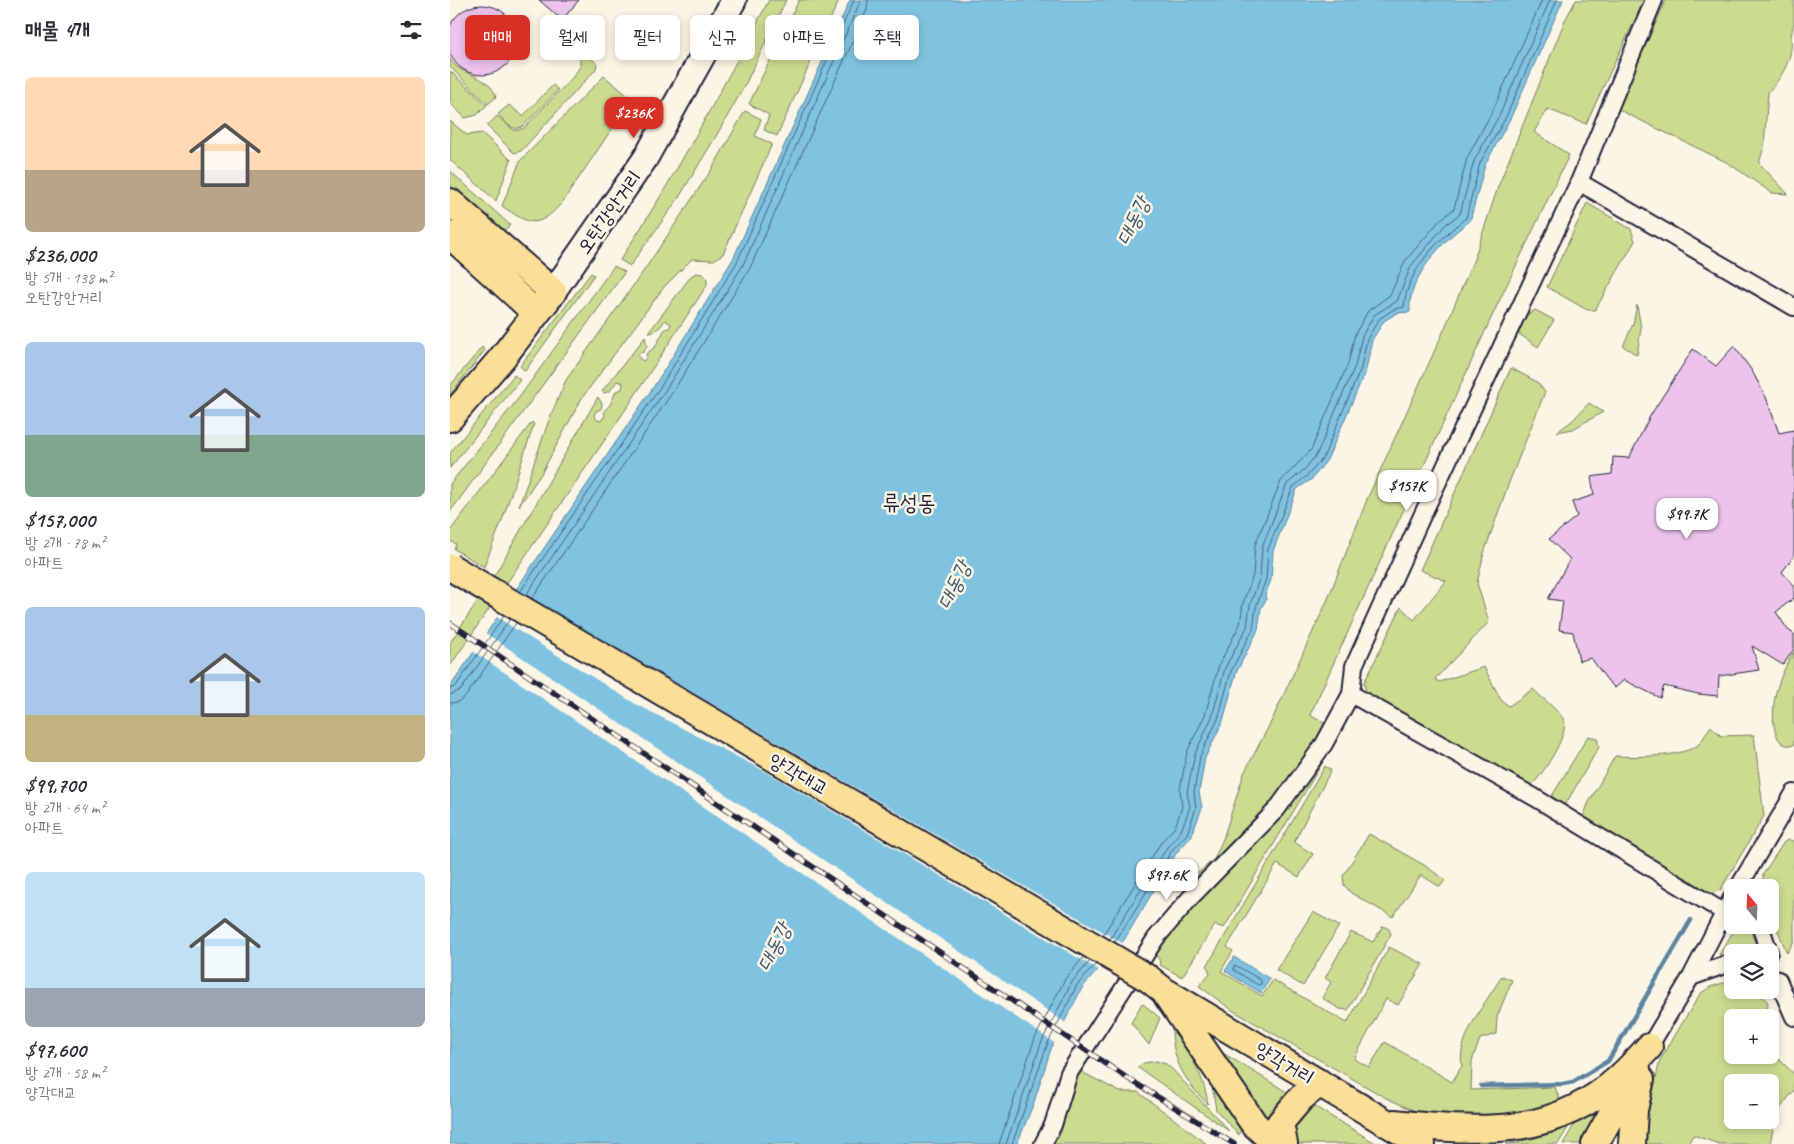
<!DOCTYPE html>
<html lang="ko">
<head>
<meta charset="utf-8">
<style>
	body { margin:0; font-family:Caveat,"Poor Story",sans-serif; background:#f2f2f3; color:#2b2b33; height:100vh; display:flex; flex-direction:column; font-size:19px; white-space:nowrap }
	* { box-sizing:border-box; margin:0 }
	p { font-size:16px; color:#7c7c81 }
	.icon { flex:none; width:28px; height:28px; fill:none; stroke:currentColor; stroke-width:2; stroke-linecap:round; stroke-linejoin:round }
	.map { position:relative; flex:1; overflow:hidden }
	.details { display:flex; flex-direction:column; background:#fff; width:450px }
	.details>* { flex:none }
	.hud { position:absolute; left:15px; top:15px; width:475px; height:45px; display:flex; gap:10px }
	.needle { width:32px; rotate:341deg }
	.tools { position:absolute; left:1274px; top:879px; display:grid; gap:10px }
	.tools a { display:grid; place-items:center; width:55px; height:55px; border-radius:8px; background:#fff; box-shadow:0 2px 8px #0003; font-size:25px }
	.price { position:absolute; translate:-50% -42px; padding:0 11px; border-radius:10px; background:#fff; color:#222; font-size:16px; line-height:32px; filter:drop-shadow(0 1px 2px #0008) }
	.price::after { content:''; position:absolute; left:50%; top:30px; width:15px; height:11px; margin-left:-8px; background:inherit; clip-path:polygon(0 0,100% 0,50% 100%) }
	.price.selected { background:#d93025; color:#fff }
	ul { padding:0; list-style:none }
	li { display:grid; align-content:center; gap:10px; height:265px; padding:0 25px }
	li span { display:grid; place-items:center; height:155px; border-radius:8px; color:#555 }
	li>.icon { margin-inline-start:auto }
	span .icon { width:90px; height:90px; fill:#fffc; stroke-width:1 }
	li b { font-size:21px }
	h2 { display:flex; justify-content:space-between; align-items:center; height:60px; padding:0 25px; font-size:21px }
	.tag { padding:0 18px; border-radius:8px; background:#fff; box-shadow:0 2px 8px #0003; font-size:18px; line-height:45px }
	.tag.selected { background:#d93025; color:#fff }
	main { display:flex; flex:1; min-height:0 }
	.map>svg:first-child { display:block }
	.green { fill:#cbdb8f; stroke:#767e65; fill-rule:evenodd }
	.water { fill:#80c3e0; stroke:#5a839e }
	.pier { fill:#fcf5e5 }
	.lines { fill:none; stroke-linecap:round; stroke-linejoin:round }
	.shore { stroke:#48627d; stroke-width:1 }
	.stream { stroke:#5a839e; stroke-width:4.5 }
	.building { fill:#ebc3eb; stroke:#22223b }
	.street-casing { stroke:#22223b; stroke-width:20 }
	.secondary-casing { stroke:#22223b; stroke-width:28 }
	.primary-casing { stroke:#22223b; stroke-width:30 }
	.street { stroke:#fcf5e5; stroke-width:16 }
	.secondary { stroke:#fcf5e5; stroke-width:24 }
	.primary { stroke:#fbdf96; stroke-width:26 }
	.rail-casing { stroke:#22223b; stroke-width:5.5 }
	.rail { stroke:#fcf5e5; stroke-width:4; stroke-dasharray:11; stroke-linecap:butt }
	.primary-bridge-casing { stroke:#22223b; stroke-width:30; stroke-linecap:butt }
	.primary-bridge { stroke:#fbdf96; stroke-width:26 }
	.labels { text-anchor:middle; stroke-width:5; stroke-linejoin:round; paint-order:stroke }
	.street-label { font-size:20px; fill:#22223b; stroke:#fcf5e5 }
	.water-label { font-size:21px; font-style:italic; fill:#435a75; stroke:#fcf5e5 }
	.quarter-label { font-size:22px; fill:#22223b; stroke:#fcf5e5 }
</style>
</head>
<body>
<main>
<section class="details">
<h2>매물 4개<svg class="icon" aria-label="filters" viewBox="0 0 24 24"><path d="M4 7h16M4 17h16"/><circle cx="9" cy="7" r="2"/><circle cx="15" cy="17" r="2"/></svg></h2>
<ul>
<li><span style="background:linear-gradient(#ffd9b3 60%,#b9a48a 0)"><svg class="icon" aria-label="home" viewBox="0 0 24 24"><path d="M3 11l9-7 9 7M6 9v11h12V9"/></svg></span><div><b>$236,000</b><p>방 5개 · 138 m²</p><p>오탄강안거리</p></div></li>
<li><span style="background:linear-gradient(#a9c7e8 60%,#7fa58c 0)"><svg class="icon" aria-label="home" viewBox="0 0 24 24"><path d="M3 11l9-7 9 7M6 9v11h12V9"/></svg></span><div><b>$157,000</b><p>방 2개 · 78 m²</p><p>아파트</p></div></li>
<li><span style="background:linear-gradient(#a9c7e8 70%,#c2b280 0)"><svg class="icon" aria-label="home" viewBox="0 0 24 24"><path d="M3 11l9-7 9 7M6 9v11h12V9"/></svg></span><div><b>$99,700</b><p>방 2개 · 64 m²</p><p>아파트</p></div></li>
<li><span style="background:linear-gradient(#bfe0f5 75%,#9aa5b1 0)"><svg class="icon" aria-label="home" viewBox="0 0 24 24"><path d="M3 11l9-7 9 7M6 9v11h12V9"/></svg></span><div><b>$97,600</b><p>방 2개 · 58 m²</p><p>양각대교</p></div></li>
</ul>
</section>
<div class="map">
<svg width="1344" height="1144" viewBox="0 0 1344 1144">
	<rect width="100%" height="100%" fill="#fcf5e5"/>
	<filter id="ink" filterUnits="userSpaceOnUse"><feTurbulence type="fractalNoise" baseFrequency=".02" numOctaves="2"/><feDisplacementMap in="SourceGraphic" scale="10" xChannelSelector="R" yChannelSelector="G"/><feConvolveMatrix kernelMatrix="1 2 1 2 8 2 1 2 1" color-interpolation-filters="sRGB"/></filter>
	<g filter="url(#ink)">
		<path class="green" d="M319,0h17l-41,85 -30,53 -37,61 -48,67 -10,-6c56,-84 102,-171 149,-260z
			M349,0h40l-62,136 -13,-6 5,-15 -20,-11z
			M1126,0h68l-58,124 -39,-15 -13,23 35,23 -76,159 -183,401 19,11 -80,104 -50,51 -1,-8 16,-14 9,-20 21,-66 27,-51 56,-121 41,-104 76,-167 30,-71 24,-72 67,-167z
			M1216,0h128v21l-3,16c3,20 -10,42 -23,55l-4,55 -5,16 29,31 -16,-1 -44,-30 -111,-54z
			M119,35l28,29 -1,5 -75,82 -7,2 -27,-27 10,-10 18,15 9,-3 48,-50 8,-11v-11l-16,-16z
			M0,59c11,18 40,15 46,38l-8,7 -38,-37z
			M0,71l37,34 -10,10 -12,3 -15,-15z
			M154,76l28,23 -70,104c-25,27 -32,22 -60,3l18,-45z
			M103,85l5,5 -35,36 -7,3 -8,-4 -10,-11 11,-9 14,11z
			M295,111l16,8 -6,17 17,8 -49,110 -9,6 -22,-1 -28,28 -82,111 -41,76 -22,32 31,-89 16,-37 79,-111 67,-100z
			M0,121l17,14 15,-2 29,27 -15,41 -46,-41z
			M0,171l60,54 -8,8 -52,-48z
			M1137,203l44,26 4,12 -40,69h-8l-40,-23z
			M164,266l11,6 -175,240v-28l68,-85z
			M141,273l3,2 -69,96 -5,-5z
			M246,273l7,1 4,5v6l-81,124 -176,257v-23l47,-72 101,-174 4,7 -1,5 -5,2 -2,4 3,5 4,1 4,-6 -1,-4 6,-6 6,-14 6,-2 1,-6 -6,-2 -7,10 -6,2 -2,-2 43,-54 2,9 -3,6 -5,1 -1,4 5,4 4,-4 -1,-3 9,-7 10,-18 4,-1 2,-4 -6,-4 -4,6 -9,7 -3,-1 42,-56z
			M1187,305l4,23 -4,27 -14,-9 10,-22z
			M1085,310l19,10 -16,27 -19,-13 2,-15z
			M32,347l3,3 -35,45v-9z
			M1061,368l26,14 8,10 -37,93 -24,68 -7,30 12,39 -54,57 4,3 45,-15 17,33 8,6 24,-17c8,8 26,22 31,31 6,13 -24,59 -34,67l-163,-92 -3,-12 37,-76 13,13 32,-39 -26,-11z
			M64,375l6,5 -70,88v-15z
			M1139,403l14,9 -30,17 -16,3 16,-12z
			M82,422l2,2 -30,91 -20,52 -30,-18 2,-5 -6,-3v-10z
			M1344,652v93c-25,5 -22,-37 -18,-53 4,-14 10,-28 18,-40z
			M1261,726l10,10 33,-1 10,81 -43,73 -7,4h-8l-123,-75 5,-14 27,-48c21,1 70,2 85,-13 4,-5 7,-12 11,-17z
			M1138,736l9,2 2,9 -31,53 -3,4 -5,2 -8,-6v-4z
			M874,760l-100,168 -9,-3 -33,52 -22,-12 -1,-6 -5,-5 8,-18z
			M875,766l6,4 -37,72 19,12 -14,23 -22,-13 -50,83 6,4 -12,20 41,25 11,-16 74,43 42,-76 34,17 -25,41 -12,-6 -32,60 15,8 16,-25 67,40 10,-16c-6,-27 26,-67 40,-90l10,4 -15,37 -1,17 -16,5 -8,22 -1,29 84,-3 6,16 -56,15 -81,-3 -38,-17 -154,-88 -33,-24 11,-13 -3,-7z
			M919,834l55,31 21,15 -5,7 -19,-12 -28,42 -42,-24 -7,-8 -1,-9z
			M1338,840l6,1v100l-7,12 -17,-42v-23l-7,-1v-13l21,-32z
			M863,912l26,14 -36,60 -27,-16z
			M1287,925h11l11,27h-27v3h-13z
			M933,926l6,3 2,5 -43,76 -8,-1 -18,-11 9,-16 -6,-4 26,-46 22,10z
			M1273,983h9v7h23l13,12 -1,15c-5,-1 -8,-6 -15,-5 -7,1 -10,5 -20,6v37h38v-5l24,24v16l-18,24 -6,30h-51l-26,-9 -5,9h-43l1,-22 14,-62 40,-66 10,-7zM1282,1082h38v38h-38z
			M692,1003l18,15 -11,27 -18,-22z
			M722,1029c18,24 32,46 36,75 -22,-21 -36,-43 -36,-75z
			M755,1042l85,52 -25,29z
			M706,1061l10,3 6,5 57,62 -92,-64 7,-4z
			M628,1070l42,22h18l69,52h-159z
			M761,1078l32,46 -4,11 -23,-25z
			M857,1104l10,4 60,36h-84v-25z
			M1146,1108l4,3 -14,33h-23l14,-24z
			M1119,1126l-11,18h-52l30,-6z"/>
		<path class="water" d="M400,0h713l-53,119 -25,46 -15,56c-26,18 -63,57 -60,91l-13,1 -13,8 -12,19 -6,30 -39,90 -15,19 -15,10 -24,62 -2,29 -6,15 1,5 -5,8 -3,22 -22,43 -13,48 -18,37 -6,34 3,16 -11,29 -14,15 -53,88 -42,48 -30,58 -19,59 -16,39h-567v-457l206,-304 77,-124z
			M784,957l36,22 -9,14 -36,-22z"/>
		<path class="pier" d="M64,588l494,289 116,67 -24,27 -330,-197 -136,-71 -139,-87z
			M34,632l582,391 -10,21 -585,-394z"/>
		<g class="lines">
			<path class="shore" d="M70,592l141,-206 76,-124 117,-262
				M76,595l140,-206 77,-124 118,-265
				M82,599l140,-206 78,-125 117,-258 1,-10
				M0,689l6,-3 48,-70
				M0,695l11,-5 49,-71
				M0,703l8,-1 8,-6 50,-73
				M653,935l59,-94 13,-14 7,-20 -2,-17 7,-38 18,-37 14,-50 21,-41 3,-21 10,-28 2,-30 26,-64 30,-31 37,-86 7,-30 13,-23 22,-16 15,-34 35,-41 14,-11 13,-51 26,-48 49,-110
				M660,939l58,-93 13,-15 9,-24 -3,-15 8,-38 17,-37 13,-49 22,-41 3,-22 10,-28 2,-30 25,-63 17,-14 13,-16 38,-88 7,-30 12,-21 23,-14 14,-35 34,-41 15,-11 14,-53 26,-47 50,-114
				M665,942l58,-93 14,-15 9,-26 -2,-16 6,-36 18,-37 13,-48 22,-42 3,-22 10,-28 2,-30 25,-62 15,-12 15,-17 38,-90 6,-29 12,-20 15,-10 10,-2c3,-37 34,-67 62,-89l14,-55 26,-46 51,-117
				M785,965l26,15v4l-3,1 -24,-15z
				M549,1144l36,-106 30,-59 19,-22
				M556,1144l36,-103 30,-59 18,-21
				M562,1144l36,-101 29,-58 19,-21"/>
			<path class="stream" d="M1031,1086l82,-2 10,-2 35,-21 83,-141"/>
		</g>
		<path class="building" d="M89,0h40l-17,20z
			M-3 40a35 35 0 1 1 70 0a35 35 0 1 1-70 0Z
			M1284,346l18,25 14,26 13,36 15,-3v126l-12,16 12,13v13l-18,14 12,18 6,4v15l-11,16 -31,-19 7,24 -40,6 -1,20 -20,-2 -34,-8 -4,12 -36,-18 -9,8 -8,-8 -16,-22 -12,3 -6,-29 -14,-2 4,-29 -15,-2 22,-40 -21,-20 28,-23 -5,-14 22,-7 -3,-18 21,-3 1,-17 16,1 21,-42 43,-67 23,17z"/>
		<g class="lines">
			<g class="street-casing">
				<path id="street" d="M1129,182l75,-182
					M1288,888l56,-95
					M1275,913l-191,-116 -183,-103 3,-28 67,-148 158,-336 215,125
					M1310,925l9,27
					M1241,977l36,-13h5
					M1320,978l8,2 16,37
					M1199,1047l42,-70 41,-79
					M593,1144l10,-19 16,-52 87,-135 35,-41 86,-88 47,-65 27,-50"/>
			</g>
			<g class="secondary-casing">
				<path id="secondary" d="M103,292l92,-133 89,-159"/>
			</g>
			<g class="primary-casing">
				<path id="primary" d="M0,202l103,90 -51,66 -52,60
					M0,235l86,78
					M699,979l15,12 258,153
					M717,996l87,128 22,20
					M944,1123c85,9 159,16 226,-46 11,-10 20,-20 29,-30
					M834,1144l-4,-21 21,-25 19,-15
					M1145,1144l42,-75
					M1182,1144l2,-34 7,-31"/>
			</g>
			<use href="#street" class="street"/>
			<use href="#secondary" class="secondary"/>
			<use href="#primary" class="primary"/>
			<g class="rail-casing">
				<path id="rail" d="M0,623l674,453 110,68"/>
			</g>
			<use href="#rail" class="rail"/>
			<g class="primary-bridge-casing">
				<path id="primary-bridge" d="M0,567l699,412"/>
			</g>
			<use href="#primary-bridge" class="primary-bridge"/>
		</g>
	</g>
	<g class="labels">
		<g class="street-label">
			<text transform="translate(159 212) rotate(-55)" y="7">오탄강안거리</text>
			<text transform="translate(349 774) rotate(30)" y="7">양각대교</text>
			<text transform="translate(835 1063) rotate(31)" y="7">양각거리</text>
		</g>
		<g class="water-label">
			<text transform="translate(683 221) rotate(-64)" y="7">대동강</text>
			<text transform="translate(504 585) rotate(-64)" y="7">대동강</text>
			<text transform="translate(324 947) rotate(-63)" y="7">대동강</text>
		</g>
		<g class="quarter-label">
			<text x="459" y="510">류성동</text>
		</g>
	</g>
</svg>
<div class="tools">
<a><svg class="needle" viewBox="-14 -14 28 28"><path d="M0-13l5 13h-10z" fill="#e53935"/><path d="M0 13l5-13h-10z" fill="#7c7c81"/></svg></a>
<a><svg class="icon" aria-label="layers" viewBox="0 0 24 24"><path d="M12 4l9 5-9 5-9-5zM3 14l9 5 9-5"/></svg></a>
<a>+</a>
<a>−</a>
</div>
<b class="price selected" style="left:184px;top:139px">$236K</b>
<b class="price" style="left:957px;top:512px">$157K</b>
<b class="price" style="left:1237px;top:540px">$99.7K</b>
<b class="price" style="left:717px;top:901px">$97.6K</b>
<div class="hud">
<a class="tag selected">매매</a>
<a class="tag">월세</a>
<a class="tag">필터</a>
<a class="tag">신규</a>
<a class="tag">아파트</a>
<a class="tag">주택</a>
</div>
</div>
</main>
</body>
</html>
